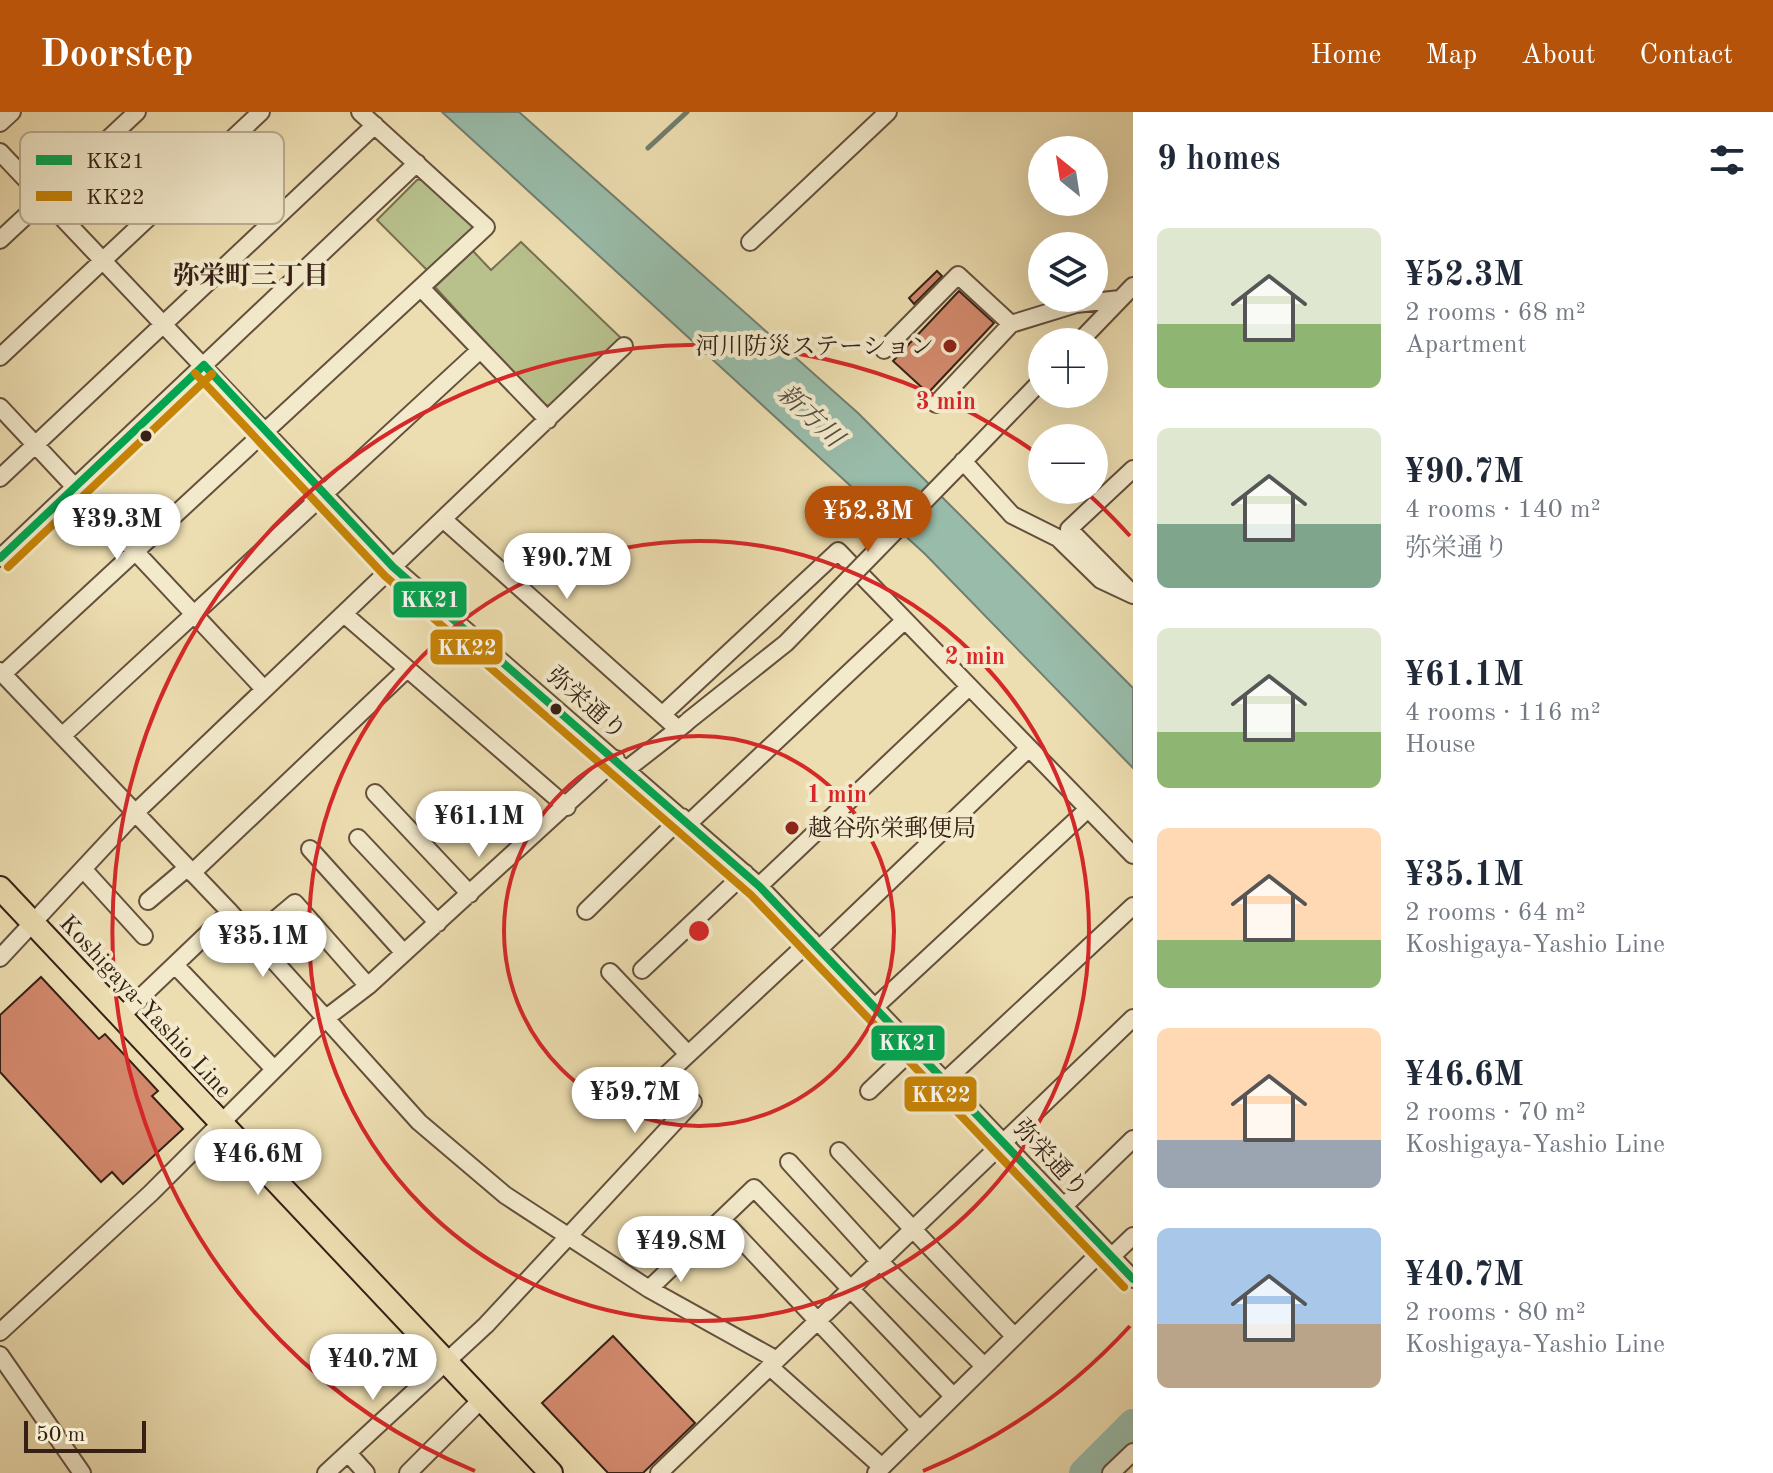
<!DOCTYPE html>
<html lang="en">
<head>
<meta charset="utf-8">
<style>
	body { margin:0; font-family:"Old Standard TT","Noto Serif JP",serif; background:#f6f6f7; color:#1f2937; height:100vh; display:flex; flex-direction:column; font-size:30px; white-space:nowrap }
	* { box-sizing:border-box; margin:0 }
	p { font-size:26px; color:#747a83 }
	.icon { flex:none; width:44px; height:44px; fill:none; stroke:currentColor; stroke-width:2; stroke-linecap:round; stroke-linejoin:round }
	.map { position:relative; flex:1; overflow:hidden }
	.panel { display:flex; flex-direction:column; background:#fff; width:640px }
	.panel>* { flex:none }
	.needle { width:52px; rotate:330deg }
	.fabs { position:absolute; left:1028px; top:24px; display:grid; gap:16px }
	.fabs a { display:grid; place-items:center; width:80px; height:80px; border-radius:50%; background:#fff; box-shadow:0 8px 32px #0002; font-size:40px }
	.scale { position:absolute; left:24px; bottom:20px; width:122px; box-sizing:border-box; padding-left:8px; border:4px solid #362016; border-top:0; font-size:22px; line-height:28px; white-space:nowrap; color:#362016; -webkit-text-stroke:6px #f3eacc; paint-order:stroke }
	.price { position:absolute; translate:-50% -68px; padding:0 18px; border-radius:28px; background:#fff; color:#222; font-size:26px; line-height:52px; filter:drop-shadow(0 2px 4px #0008) }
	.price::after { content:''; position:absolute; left:50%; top:48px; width:24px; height:18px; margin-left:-12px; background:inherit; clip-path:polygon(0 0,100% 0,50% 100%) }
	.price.current { background:#b45309; color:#fff }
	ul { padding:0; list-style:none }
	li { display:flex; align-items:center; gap:24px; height:200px; padding:0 24px }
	li span { display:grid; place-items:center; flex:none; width:224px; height:160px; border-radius:12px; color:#555 }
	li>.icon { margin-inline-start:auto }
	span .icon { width:96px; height:96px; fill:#fffc; stroke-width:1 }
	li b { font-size:34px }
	h2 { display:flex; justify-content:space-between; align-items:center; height:96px; padding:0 24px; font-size:34px }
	header { display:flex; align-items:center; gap:48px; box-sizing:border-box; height:112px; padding:0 40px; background:#b45309; color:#fff }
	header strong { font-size:38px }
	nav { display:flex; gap:44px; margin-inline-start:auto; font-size:28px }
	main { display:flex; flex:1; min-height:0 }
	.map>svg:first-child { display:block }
	.green { fill:#b8c18c; stroke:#777051; stroke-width:2 }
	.water { fill:#99bcaa; stroke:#717e6f; stroke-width:2 }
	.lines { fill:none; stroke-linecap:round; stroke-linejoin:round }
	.stream { stroke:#717e6f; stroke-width:5 }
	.river { stroke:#99bcaa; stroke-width:30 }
	.building { fill:#d2896c; stroke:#362016; stroke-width:2 }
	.minor-casing { stroke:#64503d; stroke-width:20 }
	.major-casing { stroke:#362016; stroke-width:26 }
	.minor { stroke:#f3eacc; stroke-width:16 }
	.major { stroke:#eddeb1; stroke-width:22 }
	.minor-bridge-casing { stroke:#64503d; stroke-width:20; stroke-linecap:butt }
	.minor-bridge { stroke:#f3eacc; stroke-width:16 }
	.bus-1-casing { stroke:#f3eacc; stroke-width:14 }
	.bus-2-casing { stroke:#f3eacc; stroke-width:14 }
	.bus-1 { stroke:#00a651; stroke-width:8 }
	.bus-2 { stroke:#c78406; stroke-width:8 }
	.ring { fill:none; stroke:#d62828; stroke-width:4 }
	.poi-dot { fill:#8f2418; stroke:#f3eacc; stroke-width:3 }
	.bus-dot { fill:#362016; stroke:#f3eacc; stroke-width:3 }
	.labels { text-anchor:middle; stroke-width:8; stroke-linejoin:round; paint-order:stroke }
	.poi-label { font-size:24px; fill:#362016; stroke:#f3eacc; text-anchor:end }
	.street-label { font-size:24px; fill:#362016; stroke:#f3eacc }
	.neighbourhood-label { font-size:26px; font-weight:bold; fill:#362016; stroke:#f3eacc }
	.water-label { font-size:26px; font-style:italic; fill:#544f42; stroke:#f3eacc }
	.key { fill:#f3eacc; stroke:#baad95; stroke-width:2 }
	.key-label { font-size:22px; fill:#362016 }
	.centre { fill:#d62828; stroke:#f3eacc; stroke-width:4 }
	.ring-label { font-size:24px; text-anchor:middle; font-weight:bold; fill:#d62828; stroke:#f3eacc; stroke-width:8; stroke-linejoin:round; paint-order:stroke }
	.line-badge { stroke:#f3eacc; stroke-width:3 }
	.badge-label { font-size:22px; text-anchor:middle; font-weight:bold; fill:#fff }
</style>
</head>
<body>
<header>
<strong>Doorstep</strong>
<nav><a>Home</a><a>Map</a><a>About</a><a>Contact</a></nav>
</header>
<main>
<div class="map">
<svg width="1133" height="1361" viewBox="0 0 1133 1361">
	<rect width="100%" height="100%" fill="#eddeb1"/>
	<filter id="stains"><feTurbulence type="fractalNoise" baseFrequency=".0025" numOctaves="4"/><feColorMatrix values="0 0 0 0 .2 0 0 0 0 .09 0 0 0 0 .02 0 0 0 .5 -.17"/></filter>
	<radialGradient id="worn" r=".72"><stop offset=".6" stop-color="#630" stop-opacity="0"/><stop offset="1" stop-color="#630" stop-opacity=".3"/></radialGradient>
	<path class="green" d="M425,67l48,44v7l-44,42 -52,-52 40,-40z
		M521,130l101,97 -70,67 -9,-1 -108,-118 38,-36 18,19z"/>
	<path class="water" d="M442,0h77l339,301 275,275v80l-208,-214z"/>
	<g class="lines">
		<path class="stream" d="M648,36l39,-36"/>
		<path class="river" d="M1084,1361l49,-49"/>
	</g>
	<path class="building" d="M937,159l5,5 -28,28 -5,-6z
		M959,179l35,32 -66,70 -35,-32z
		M41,865l58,62 6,-5 53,57 -6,5 31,33 -60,55 -11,-12 -11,10 -101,-110v-57z
		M613,1224l82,87 -52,50h-35l-66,-70z"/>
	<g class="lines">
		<g class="minor-casing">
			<path id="minor" d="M0,11l12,-11
				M0,40l393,415 366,319 374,393
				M0,128l137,-128
				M750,130l138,-130
				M421,176l127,132
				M1079,230l54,-56
				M884,238l74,-75 53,49
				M0,245l261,-245
				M936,292l75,-80 65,-20 44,-5
				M0,295l264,282
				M963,349l49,54 46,23 43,42 32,15
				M957,356l85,-88
				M0,366l375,-353
				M443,407l235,210
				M0,446l417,-395
				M1130,479l-61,-62 64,-60
				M344,502l223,193
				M0,559l230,241 189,210 86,73 144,94 128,71
				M3,562l483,-447 -126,-115
				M664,601l174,-162 295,304
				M62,624l418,-386
				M627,657l59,-46
				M375,681l95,101
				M689,711l216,-203
				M358,726l80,85
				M310,737l94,104
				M83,757l61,67
				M192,761l215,-204
				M759,774l210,-199
				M148,789l39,-33
				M586,799l96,-94
				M819,837l210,-201
				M0,846l135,-145 489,-467
				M175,853l99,104
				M642,858l103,-97
				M610,860l78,82
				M368,874l248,-227
				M875,895l213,-198
				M121,904l109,-104
				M945,969l188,-175
				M869,979l45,-43
				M839,1039l175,185
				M789,1050l90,99 105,105
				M1063,1095l70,-68
				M722,1107l197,210
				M1111,1145l22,-21
				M649,1177l105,-101 199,208
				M0,1220l151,-139 175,-175 42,-32 -73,-83 -42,35
				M0,1243l82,118
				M770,1255l112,100
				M348,1341l18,20
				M326,1361l160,-148 207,-223 -27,-27 145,-135
				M408,1361l74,-74
				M659,1361l474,-455
				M876,1361l228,-224
				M1111,1361l22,-21"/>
		</g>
		<g class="major-casing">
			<path id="major" d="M0,776l551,585"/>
		</g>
		<use href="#minor" class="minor"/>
		<use href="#major" class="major"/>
		<g class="minor-bridge-casing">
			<path id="minor-bridge" d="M688,609l98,-78 170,-174"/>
		</g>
		<use href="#minor-bridge" class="minor-bridge"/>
		<g class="bus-1-casing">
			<path id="bus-1" d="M204,253l189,202 366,319 374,393
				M0,446l204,-193"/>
		</g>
		<g class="bus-2-casing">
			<path id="bus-2" d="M195,261l190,203 366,319 373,392
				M8,455l204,-193"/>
		</g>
		<use href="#bus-1" class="bus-1"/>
		<use href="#bus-2" class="bus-2"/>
	</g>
	<g class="ring">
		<circle cx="699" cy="819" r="195"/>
		<circle cx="699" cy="819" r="390"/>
		<path d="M1130 1214A585 585 0 0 1 923 1359M475 1359A585 585 0 1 1 1039 343M1087 381A585 585 0 0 1 1130 424"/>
	</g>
	<g class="poi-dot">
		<circle cx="950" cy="234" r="8"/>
		<circle cx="792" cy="716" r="8"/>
	</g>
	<g class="bus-dot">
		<circle cx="146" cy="324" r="7"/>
		<circle cx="556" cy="597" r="7"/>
	</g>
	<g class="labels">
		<g class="poi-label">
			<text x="934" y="242">河川防災ステーション</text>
			<text x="808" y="724" text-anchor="start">越谷弥栄郵便局</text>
		</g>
		<g class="street-label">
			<text transform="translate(587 591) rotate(41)" y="8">弥栄通り</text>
			<text transform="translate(146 894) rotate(47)" y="8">Koshigaya-Yashio Line</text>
			<text transform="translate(1051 1046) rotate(47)" y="8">弥栄通り</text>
		</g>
		<g class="neighbourhood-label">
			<text x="251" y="172">弥栄町三丁目</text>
		</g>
		<g class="water-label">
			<text transform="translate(811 303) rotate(43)" y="9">新方川</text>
		</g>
	</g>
	<rect x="20" y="20" width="264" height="92" rx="12" class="key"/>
	<rect x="36" y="43" width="36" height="10" fill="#00a651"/>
	<rect x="36" y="79" width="36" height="10" fill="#c78406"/>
	<g class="key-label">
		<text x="86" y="56">KK21</text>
		<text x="86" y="92">KK22</text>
	</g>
	<circle cx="699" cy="819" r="12" class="centre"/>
	<g class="ring-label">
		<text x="946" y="297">3 min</text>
		<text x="975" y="552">2 min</text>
		<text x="837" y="690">1 min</text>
	</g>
	<g class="line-badge">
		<rect x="392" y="468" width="76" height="39" rx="8" fill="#00a651"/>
		<rect x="429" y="516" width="75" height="38" rx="8" fill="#c78406"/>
		<rect x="870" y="912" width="76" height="38" rx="8" fill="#00a651"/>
		<rect x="903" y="963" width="75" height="38" rx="8" fill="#c78406"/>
	</g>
	<g class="badge-label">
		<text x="430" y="495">KK21</text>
		<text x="467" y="543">KK22</text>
		<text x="908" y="938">KK21</text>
		<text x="941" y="990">KK22</text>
	</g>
	<rect width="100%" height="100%" filter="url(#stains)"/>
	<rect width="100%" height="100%" fill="url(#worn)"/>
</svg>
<div class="fabs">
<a><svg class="needle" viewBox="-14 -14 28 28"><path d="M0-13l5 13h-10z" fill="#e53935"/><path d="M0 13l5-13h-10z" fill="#747a83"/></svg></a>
<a><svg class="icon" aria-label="layers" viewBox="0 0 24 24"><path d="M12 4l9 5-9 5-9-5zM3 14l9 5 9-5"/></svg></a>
<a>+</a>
<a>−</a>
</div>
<div class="scale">50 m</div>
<b class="price current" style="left:868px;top:442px">¥52.3M</b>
<b class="price" style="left:117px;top:450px">¥39.3M</b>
<b class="price" style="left:567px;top:489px">¥90.7M</b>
<b class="price" style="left:479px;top:747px">¥61.1M</b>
<b class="price" style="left:263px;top:867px">¥35.1M</b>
<b class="price" style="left:635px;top:1023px">¥59.7M</b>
<b class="price" style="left:258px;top:1085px">¥46.6M</b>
<b class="price" style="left:681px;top:1172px">¥49.8M</b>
<b class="price" style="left:373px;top:1290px">¥40.7M</b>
</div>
<section class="panel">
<h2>9 homes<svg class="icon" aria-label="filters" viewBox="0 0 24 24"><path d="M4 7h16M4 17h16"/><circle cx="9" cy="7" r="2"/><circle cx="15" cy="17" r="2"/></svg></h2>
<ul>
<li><span style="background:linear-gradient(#dfe7d0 60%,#8fb573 0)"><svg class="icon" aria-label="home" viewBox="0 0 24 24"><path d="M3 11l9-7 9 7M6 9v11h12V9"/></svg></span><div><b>¥52.3M</b><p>2 rooms · 68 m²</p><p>Apartment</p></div></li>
<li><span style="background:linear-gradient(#dfe7d0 60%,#7fa58c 0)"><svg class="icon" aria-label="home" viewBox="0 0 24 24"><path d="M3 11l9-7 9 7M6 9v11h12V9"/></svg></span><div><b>¥90.7M</b><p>4 rooms · 140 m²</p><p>弥栄通り</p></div></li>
<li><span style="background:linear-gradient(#dfe7d0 65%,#8fb573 0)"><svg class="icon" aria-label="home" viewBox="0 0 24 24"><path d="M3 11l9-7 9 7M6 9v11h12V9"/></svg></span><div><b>¥61.1M</b><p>4 rooms · 116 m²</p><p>House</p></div></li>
<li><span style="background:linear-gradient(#ffd9b3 70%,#8fb573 0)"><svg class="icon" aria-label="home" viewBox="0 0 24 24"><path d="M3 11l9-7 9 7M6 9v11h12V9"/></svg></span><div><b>¥35.1M</b><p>2 rooms · 64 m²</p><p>Koshigaya-Yashio Line</p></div></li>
<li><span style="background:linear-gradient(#ffd9b3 70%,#9aa5b1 0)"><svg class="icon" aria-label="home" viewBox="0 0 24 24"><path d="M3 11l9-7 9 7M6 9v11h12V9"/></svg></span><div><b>¥46.6M</b><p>2 rooms · 70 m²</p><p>Koshigaya-Yashio Line</p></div></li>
<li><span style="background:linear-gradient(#a9c7e8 60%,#b9a48a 0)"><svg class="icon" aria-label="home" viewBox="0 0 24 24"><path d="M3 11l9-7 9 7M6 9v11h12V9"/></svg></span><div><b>¥40.7M</b><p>2 rooms · 80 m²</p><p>Koshigaya-Yashio Line</p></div></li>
</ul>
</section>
</main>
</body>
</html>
